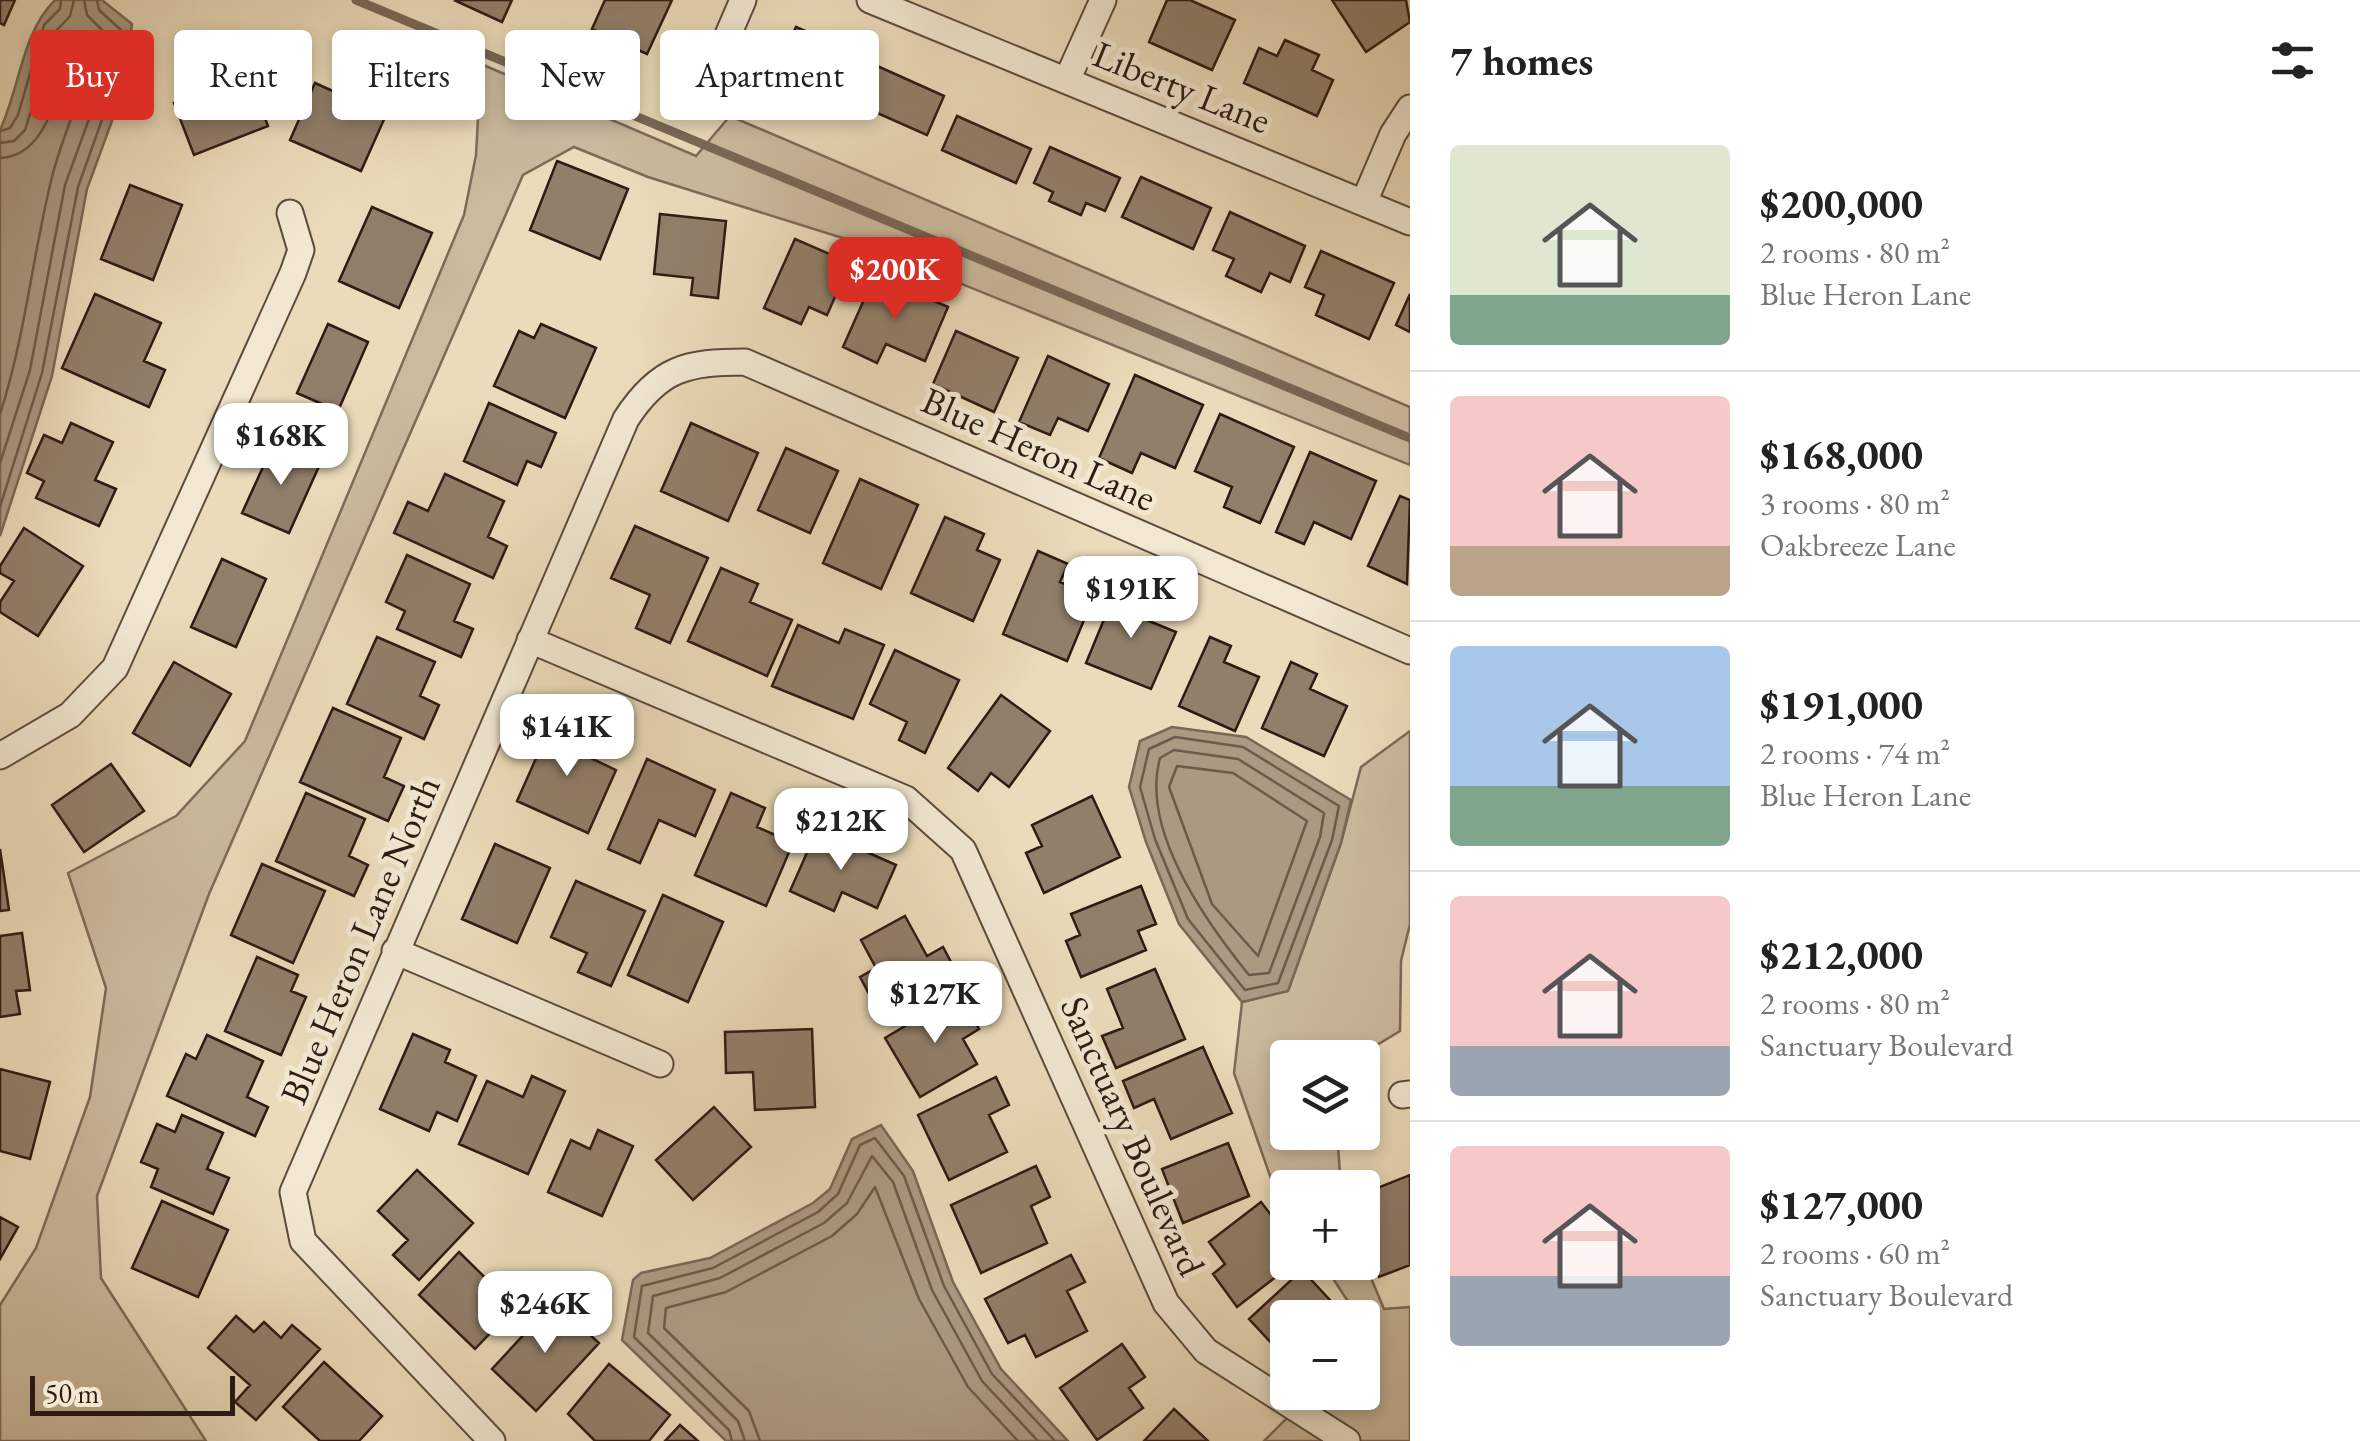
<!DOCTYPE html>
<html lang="en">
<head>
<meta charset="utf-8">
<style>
	body { margin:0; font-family:"EB Garamond",serif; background:#f6f6f6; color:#222; height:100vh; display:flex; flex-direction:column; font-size:38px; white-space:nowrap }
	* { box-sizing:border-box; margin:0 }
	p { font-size:32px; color:#767676 }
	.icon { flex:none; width:55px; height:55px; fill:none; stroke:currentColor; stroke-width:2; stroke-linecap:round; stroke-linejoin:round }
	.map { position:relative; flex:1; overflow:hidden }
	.side { display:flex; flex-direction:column; background:#fff; width:950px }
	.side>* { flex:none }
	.guide { position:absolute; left:30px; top:30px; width:950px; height:90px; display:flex; gap:20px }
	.fabs { position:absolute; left:1270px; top:1040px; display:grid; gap:20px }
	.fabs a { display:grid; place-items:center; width:110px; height:110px; border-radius:10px; background:#fff; box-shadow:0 5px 15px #0003; font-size:50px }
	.scale { position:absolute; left:30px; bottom:25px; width:205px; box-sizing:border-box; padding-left:10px; border:5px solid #2f1b14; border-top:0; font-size:28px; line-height:35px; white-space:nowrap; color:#2f1b14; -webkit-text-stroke:8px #f2e8d2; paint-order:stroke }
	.price { position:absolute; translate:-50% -85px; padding:0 22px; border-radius:20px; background:#fff; color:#222; font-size:32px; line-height:65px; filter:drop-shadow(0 2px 5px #0008) }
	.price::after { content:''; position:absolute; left:50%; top:60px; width:30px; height:22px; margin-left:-15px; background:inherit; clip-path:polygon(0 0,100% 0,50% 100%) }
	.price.selected { background:#d93025; color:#fff }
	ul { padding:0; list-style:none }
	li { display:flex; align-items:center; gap:30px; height:250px; padding:0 40px }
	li+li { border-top:2px solid #e0e0e0 }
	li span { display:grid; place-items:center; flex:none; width:280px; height:200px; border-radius:10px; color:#555 }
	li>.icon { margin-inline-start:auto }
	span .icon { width:120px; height:120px; fill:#fffc; stroke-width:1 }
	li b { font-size:42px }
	h2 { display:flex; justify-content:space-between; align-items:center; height:120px; padding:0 40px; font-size:42px }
	.chip { padding:0 35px; border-radius:10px; background:#fff; box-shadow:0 5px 15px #0003; font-size:35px; line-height:90px }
	.chip.selected { background:#d93025; color:#fff }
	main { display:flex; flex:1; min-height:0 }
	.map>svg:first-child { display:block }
	.green { fill:#cbba9e; stroke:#7d6a59; stroke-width:2.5 }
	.water { fill:#ab9a82; stroke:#796756; stroke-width:2.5 }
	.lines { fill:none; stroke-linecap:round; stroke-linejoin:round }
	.shore { stroke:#6d5a4b; stroke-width:2.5 }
	.stream { stroke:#796756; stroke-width:9 }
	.building { fill:#917f6a; stroke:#2f1b14; stroke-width:2.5 }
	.minor-casing { stroke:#5e4b3e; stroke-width:29 }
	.minor { stroke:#f2e8d2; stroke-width:25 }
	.labels { text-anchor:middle; stroke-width:10; stroke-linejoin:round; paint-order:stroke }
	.street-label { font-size:38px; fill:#2f1b14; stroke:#f2e8d2 }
</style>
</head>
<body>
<main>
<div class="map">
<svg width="1410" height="1441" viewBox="0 0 1410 1441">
	<rect width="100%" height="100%" fill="#ebdbba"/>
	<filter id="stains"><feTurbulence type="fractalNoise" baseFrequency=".002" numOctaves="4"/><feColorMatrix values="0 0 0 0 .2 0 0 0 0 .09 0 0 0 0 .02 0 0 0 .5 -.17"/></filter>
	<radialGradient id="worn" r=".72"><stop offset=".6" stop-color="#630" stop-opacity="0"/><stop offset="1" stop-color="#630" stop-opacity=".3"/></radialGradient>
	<path class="green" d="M481,64l215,92 34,-40 680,291v58l-545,-220 -217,-68 -74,-30 -51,28 -314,719 -112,302 4,82 105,163h-206v-136l36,-57 54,-151 16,-109 -38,-115 108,-57 69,-75 219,-526 12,-60z
		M1410,731v193l-9,37 -1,70 -43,26 -69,1v74l49,1 4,54 -53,1 -1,20 -12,-18 -41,-117 8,-71 46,-11 53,-148 20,-76z
		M1363,1259l21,50 26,-2v134h-146l48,-48 50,-1v-74l-4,-1 -35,-54 39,-1z"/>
	<path class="water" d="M55,0h47l30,24 -9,67 -36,98 -35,187 -52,160v-406c20,-43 22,-98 55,-130z
		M1172,727l74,10 105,63 -10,43 -53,148 -46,11 -63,-78 -33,-82 -17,-55 11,-46z
		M881,1125l32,46 40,111 48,87 67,72h-342l-104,-101 11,-60 8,-7 69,-15 103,-55 17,-14 22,-50z"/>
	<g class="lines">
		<path class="shore" d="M0,131l10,-3 8,-13 26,-90 16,-16 1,-9
			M0,143l14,-2 11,-11 31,-99 14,-15 4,-16
			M0,158c52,-2 60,-80 69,-119l13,-7 10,10c-6,50 -30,91 -41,139 -19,78 -26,156 -51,233
			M0,463l30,-93 35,-185 36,-99 6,-51 -20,-20 -3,-15
			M0,507l42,-134 36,-186 35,-98 8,-59 -22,-20 -2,-10
			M1175,737l68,10 96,59 -7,34 -54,143 -33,7 -57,-71 -33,-80 -15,-52 9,-38z
			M1174,750l64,9 86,54 -4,24 -51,136 -20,2c-43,-53 -109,-145 -89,-217z
			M1177,766l56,7 74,48 -49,135 -46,-52 -43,-117z
			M732,1441l-3,-11 -95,-93 8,-51 71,-18 105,-56 20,-18 22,-49 15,-7 29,38 40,110 48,88 63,67
			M745,1441l-7,-20 -90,-88 5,-37 67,-18 104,-55 23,-20 25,-47 21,26 39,108 50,91 56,60
			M760,1441l-11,-30 -85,-83 2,-20 60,-16 106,-56 25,-22 18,-27 44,112 49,88 50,54"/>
		<path class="stream" d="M356,0l1054,438"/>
	</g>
	<path class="building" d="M0,0h15l-11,25 -4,-2z
		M454,0h58l-10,22z
		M605,0h67l-25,54 -55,-25z
		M1167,0h23l45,20 -23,50 -63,-28z
		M1332,0h74l4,22 -44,30z
		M796,27l62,27 -22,51 -63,-28z
		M1285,40l34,15 -7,15 21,10 -16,36 -73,-33 15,-35 18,8z
		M875,65l69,31 -17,39 -70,-31z
		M248,74l20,52 -74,29 -20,-52z
		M315,83l71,32 -25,56 -71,-31z
		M957,116l74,33 -15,34 -74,-33z
		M1050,147l70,31 -15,33 -19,-8 -5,12 -32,-14 4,-9 -19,-9z
		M557,161l71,28 -28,70 -70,-29z
		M1141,177l70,31 -18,41 -71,-32z
		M130,185l52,20 -29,75 -52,-21z
		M372,207l60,26 -33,75 -60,-27z
		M1230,212l75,34 -15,36 -20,-9 -9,19 -35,-16 8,-17 -21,-9z
		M660,214l66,7 -8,77 -27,-3 2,-17 -39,-4z
		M795,239l55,24 -23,52 -18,-8 -8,17 -37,-16z
		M1321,251l73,32 -25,56 -53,-24 8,-20 -19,-8z
		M875,275l73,32 -23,54 -39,-17 -9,19 -34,-16z
		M95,294l66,29 -17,38 21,9 -16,37 -87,-39z
		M1410,294v38l-14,-7z
		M328,324l40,18 -30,69 -41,-18z
		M541,324l55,24 -31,70 -71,-32 25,-55 15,7z
		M956,331l62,27 -24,54 -61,-28z
		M1048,356l61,28 -21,47 -30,-13 -8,17 -31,-13z
		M1135,375l68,30 -28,63 -34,-15 -9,20 -33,-15z
		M489,403l67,30 -15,34 -14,-6 -10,24 -53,-24z
		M1220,414l74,33 -34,76 -36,-16 8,-20 -37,-16z
		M71,423l42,19 -18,38 21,9 -17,37 -63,-28 8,-17 -17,-8 17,-38 18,8z
		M691,423l67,30 -30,68 -67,-30z
		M274,443l46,21 -31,69 -47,-20z
		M786,448l52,23 -28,62 -52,-23z
		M1310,452l66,29 -25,58 -37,-17 -10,22 -28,-12z
		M445,474l59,27 -16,36 19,9 -14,32 -99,-45 14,-31 20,9z
		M860,479l58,26 -37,84 -58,-26z
		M1400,496l10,4 -3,84 -39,-18z
		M945,517l39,17 -7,16 23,10 -27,61 -62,-28z
		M635,526l73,32 -38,85 -34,-15 14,-33 -39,-17z
		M24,528l59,38 -45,70 -38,-24v-10l14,-21 -14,-8v-7z
		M1038,551l30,13 -8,18 34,14 -27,65 -64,-27z
		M407,555l63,29 -16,37 19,8 -12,28 -64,-28 8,-18 -19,-9z
		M222,559l44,20 -30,68 -45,-20z
		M721,568l37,16 -8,18 42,18 -25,56 -79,-35z
		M1117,588l38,16 -6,17 27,11 -25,57 -65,-26z
		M798,625l41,18 6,-14 39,16 -31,74 -81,-33z
		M377,637l58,25 -15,34 19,9 -15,34 -77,-35z
		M1210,637l21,9 -7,16 35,15 -24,54 -56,-25z
		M895,650l64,30 -34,73 -26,-13 8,-18 -37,-18z
		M174,662l57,32 -41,72 -57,-33z
		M1291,662l26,12 -7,15 37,17 -23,50 -62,-28z
		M1001,695l49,36 -41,56 -18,-14 -13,18 -30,-23z
		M333,708l68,30 -17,39 20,9 -16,35 -88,-39z
		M554,718l35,15 -9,20 36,17 -28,63 -71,-32z
		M647,759l68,31 -20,46 -36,-16 -19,43 -32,-14z
		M111,764l33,47 -60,41 -32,-47z
		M306,793l59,26 -16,37 19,9 -14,31 -78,-35z
		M731,793l34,15 -8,19 36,16 -27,63 -71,-31z
		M1092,796l28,61 -76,36 -18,-40 16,-7 -10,-21z
		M817,830l79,35 -19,43 -35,-16 -8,19 -44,-20z
		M495,844l55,24 -33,75 -55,-24z
		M0,849l9,61 -9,1z
		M262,864l63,27 -32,72 -62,-28z
		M576,881l69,30 -34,75 -33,-14 9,-19 -36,-16z
		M1141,886l15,38 -18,7 8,19 -65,27 -15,-36 14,-6 -9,-21z
		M663,895l60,27 -35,80 -60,-27z
		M905,916l22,40 16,-9 17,32 -59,33 -11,-20 -17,9 -13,-24 16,-9 -15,-28z
		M22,933l8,57 -14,1 4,23 -20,3v-81z
		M257,957l41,18 -7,16 15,6 -25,58 -56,-24z
		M1155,969l30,70 -69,29 -14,-32 21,-8 -16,-39z
		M959,994l20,35 -16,10 14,25 -57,33 -35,-59z
		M812,1029l3,78 -60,3 -2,-38 -27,1 -1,-41z
		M413,1034l37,16 -5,12 31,14 -19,45 -20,-9 -8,19 -49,-22z
		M207,1035l56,26 -16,36 21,10 -13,29 -88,-40 19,-42 10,5z
		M1203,1047l29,66 -61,26 -17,-40 -20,9 -11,-27z
		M0,1069l50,13 -20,77 -30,-8z
		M532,1076l33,15 -37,83 -69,-30 28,-63 36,16z
		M996,1077l13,28 -20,10 18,37 -58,28 -31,-65z
		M714,1107l37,40 -58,53 -37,-40z
		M182,1115l41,18 -16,36 22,9 -16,36 -62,-27 7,-18 -17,-7 16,-38 18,8z
		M598,1130l35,16 -31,70 -54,-24 23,-52 19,9z
		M1228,1143l21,53 -66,27 -21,-54z
		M1036,1166l14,31 -19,9 16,37 -66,30 -30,-68z
		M417,1170l56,53 -54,57 -26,-25 15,-15 -30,-29z
		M1410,1175v90l-31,12 -17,-44v-39z
		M162,1201l66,29 -30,67 -66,-29z
		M1261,1202l27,35v25h7l-58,45 -24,-33 12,-10 -16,-22z
		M0,1217l18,10 -18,32z
		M459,1252l56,55 -40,42 -56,-54z
		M1071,1255l14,27 -18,9 20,40 -51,26 -11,-22 -17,8 -23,-44z
		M1302,1270l39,42 -6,6h-47v43l-39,-42z
		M554,1302l45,41 -63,68 -44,-42z
		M236,1316l18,16 10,-10 17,16 11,-13 28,24 -64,71 -21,-18 15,-17 -42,-37z
		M1122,1344l23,33 -16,11 14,20 -46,32 -37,-52z
		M324,1362l58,54 -23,25h-39l-37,-34z
		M609,1364l61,51 -21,26h-54l-27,-27z
		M1174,1409l34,32h-64z
		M680,1425l18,16h-33z"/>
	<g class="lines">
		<g class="minor-casing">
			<path id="minor" d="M870,0l540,222
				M1067,80l36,-80
				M700,100l43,-100
				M1364,202l29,-68 17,-26
				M530,640l376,159 57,51 203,453 40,48 141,90
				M0,756l70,-41 45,-47 178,-395 8,-23 -11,-37
				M395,951l265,113
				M1402,1095l8,-1
				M492,1441l-189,-200 -10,-49 333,-773c33,-51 61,-57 119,-57l665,289"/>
		</g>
		<use href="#minor" class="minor"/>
	</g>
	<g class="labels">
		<g class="street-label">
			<text transform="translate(1182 87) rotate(22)" y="13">Liberty Lane</text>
			<text transform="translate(1039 449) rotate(24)" y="13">Blue Heron Lane</text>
			<text transform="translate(360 940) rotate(-67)" y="13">Blue Heron Lane North</text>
			<text transform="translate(1133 1136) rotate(66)" y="13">Sanctuary Boulevard</text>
		</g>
	</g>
	<rect width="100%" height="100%" filter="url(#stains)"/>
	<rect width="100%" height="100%" fill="url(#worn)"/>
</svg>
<div class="fabs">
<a><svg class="icon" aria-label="layers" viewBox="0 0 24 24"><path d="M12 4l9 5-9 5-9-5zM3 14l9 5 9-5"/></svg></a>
<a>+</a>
<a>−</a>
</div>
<div class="scale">50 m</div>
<b class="price selected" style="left:895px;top:322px">$200K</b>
<b class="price" style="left:281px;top:488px">$168K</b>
<b class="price" style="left:1131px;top:641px">$191K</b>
<b class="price" style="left:567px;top:779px">$141K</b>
<b class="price" style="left:841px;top:873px">$212K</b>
<b class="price" style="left:935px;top:1046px">$127K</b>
<b class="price" style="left:545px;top:1356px">$246K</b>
<div class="guide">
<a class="chip selected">Buy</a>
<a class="chip">Rent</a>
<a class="chip">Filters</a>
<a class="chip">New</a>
<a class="chip">Apartment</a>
</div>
</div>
<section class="side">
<h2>7 homes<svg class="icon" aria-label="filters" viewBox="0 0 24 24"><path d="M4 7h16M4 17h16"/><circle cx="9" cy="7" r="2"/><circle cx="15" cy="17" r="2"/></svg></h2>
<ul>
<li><span style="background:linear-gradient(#dfe7d0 75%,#7fa58c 0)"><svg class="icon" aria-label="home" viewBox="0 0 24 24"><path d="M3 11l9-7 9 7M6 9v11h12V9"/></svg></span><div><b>$200,000</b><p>2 rooms · 80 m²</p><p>Blue Heron Lane</p></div></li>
<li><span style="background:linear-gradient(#f6c9c9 75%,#b9a48a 0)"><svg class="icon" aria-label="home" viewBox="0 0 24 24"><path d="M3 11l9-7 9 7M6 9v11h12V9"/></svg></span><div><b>$168,000</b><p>3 rooms · 80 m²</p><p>Oakbreeze Lane</p></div></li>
<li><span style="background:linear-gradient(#a9c7e8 70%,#7fa58c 0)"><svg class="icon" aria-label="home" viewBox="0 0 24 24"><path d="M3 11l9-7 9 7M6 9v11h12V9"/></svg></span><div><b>$191,000</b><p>2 rooms · 74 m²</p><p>Blue Heron Lane</p></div></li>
<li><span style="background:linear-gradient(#f6c9c9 75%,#9aa5b1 0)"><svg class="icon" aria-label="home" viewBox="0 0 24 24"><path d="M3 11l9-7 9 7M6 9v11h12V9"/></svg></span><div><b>$212,000</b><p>2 rooms · 80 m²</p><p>Sanctuary Boulevard</p></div></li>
<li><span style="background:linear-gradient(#f6c9c9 65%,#9aa5b1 0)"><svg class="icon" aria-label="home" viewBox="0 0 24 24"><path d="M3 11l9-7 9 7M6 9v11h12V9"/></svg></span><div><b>$127,000</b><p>2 rooms · 60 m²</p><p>Sanctuary Boulevard</p></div></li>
</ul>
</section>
</main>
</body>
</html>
